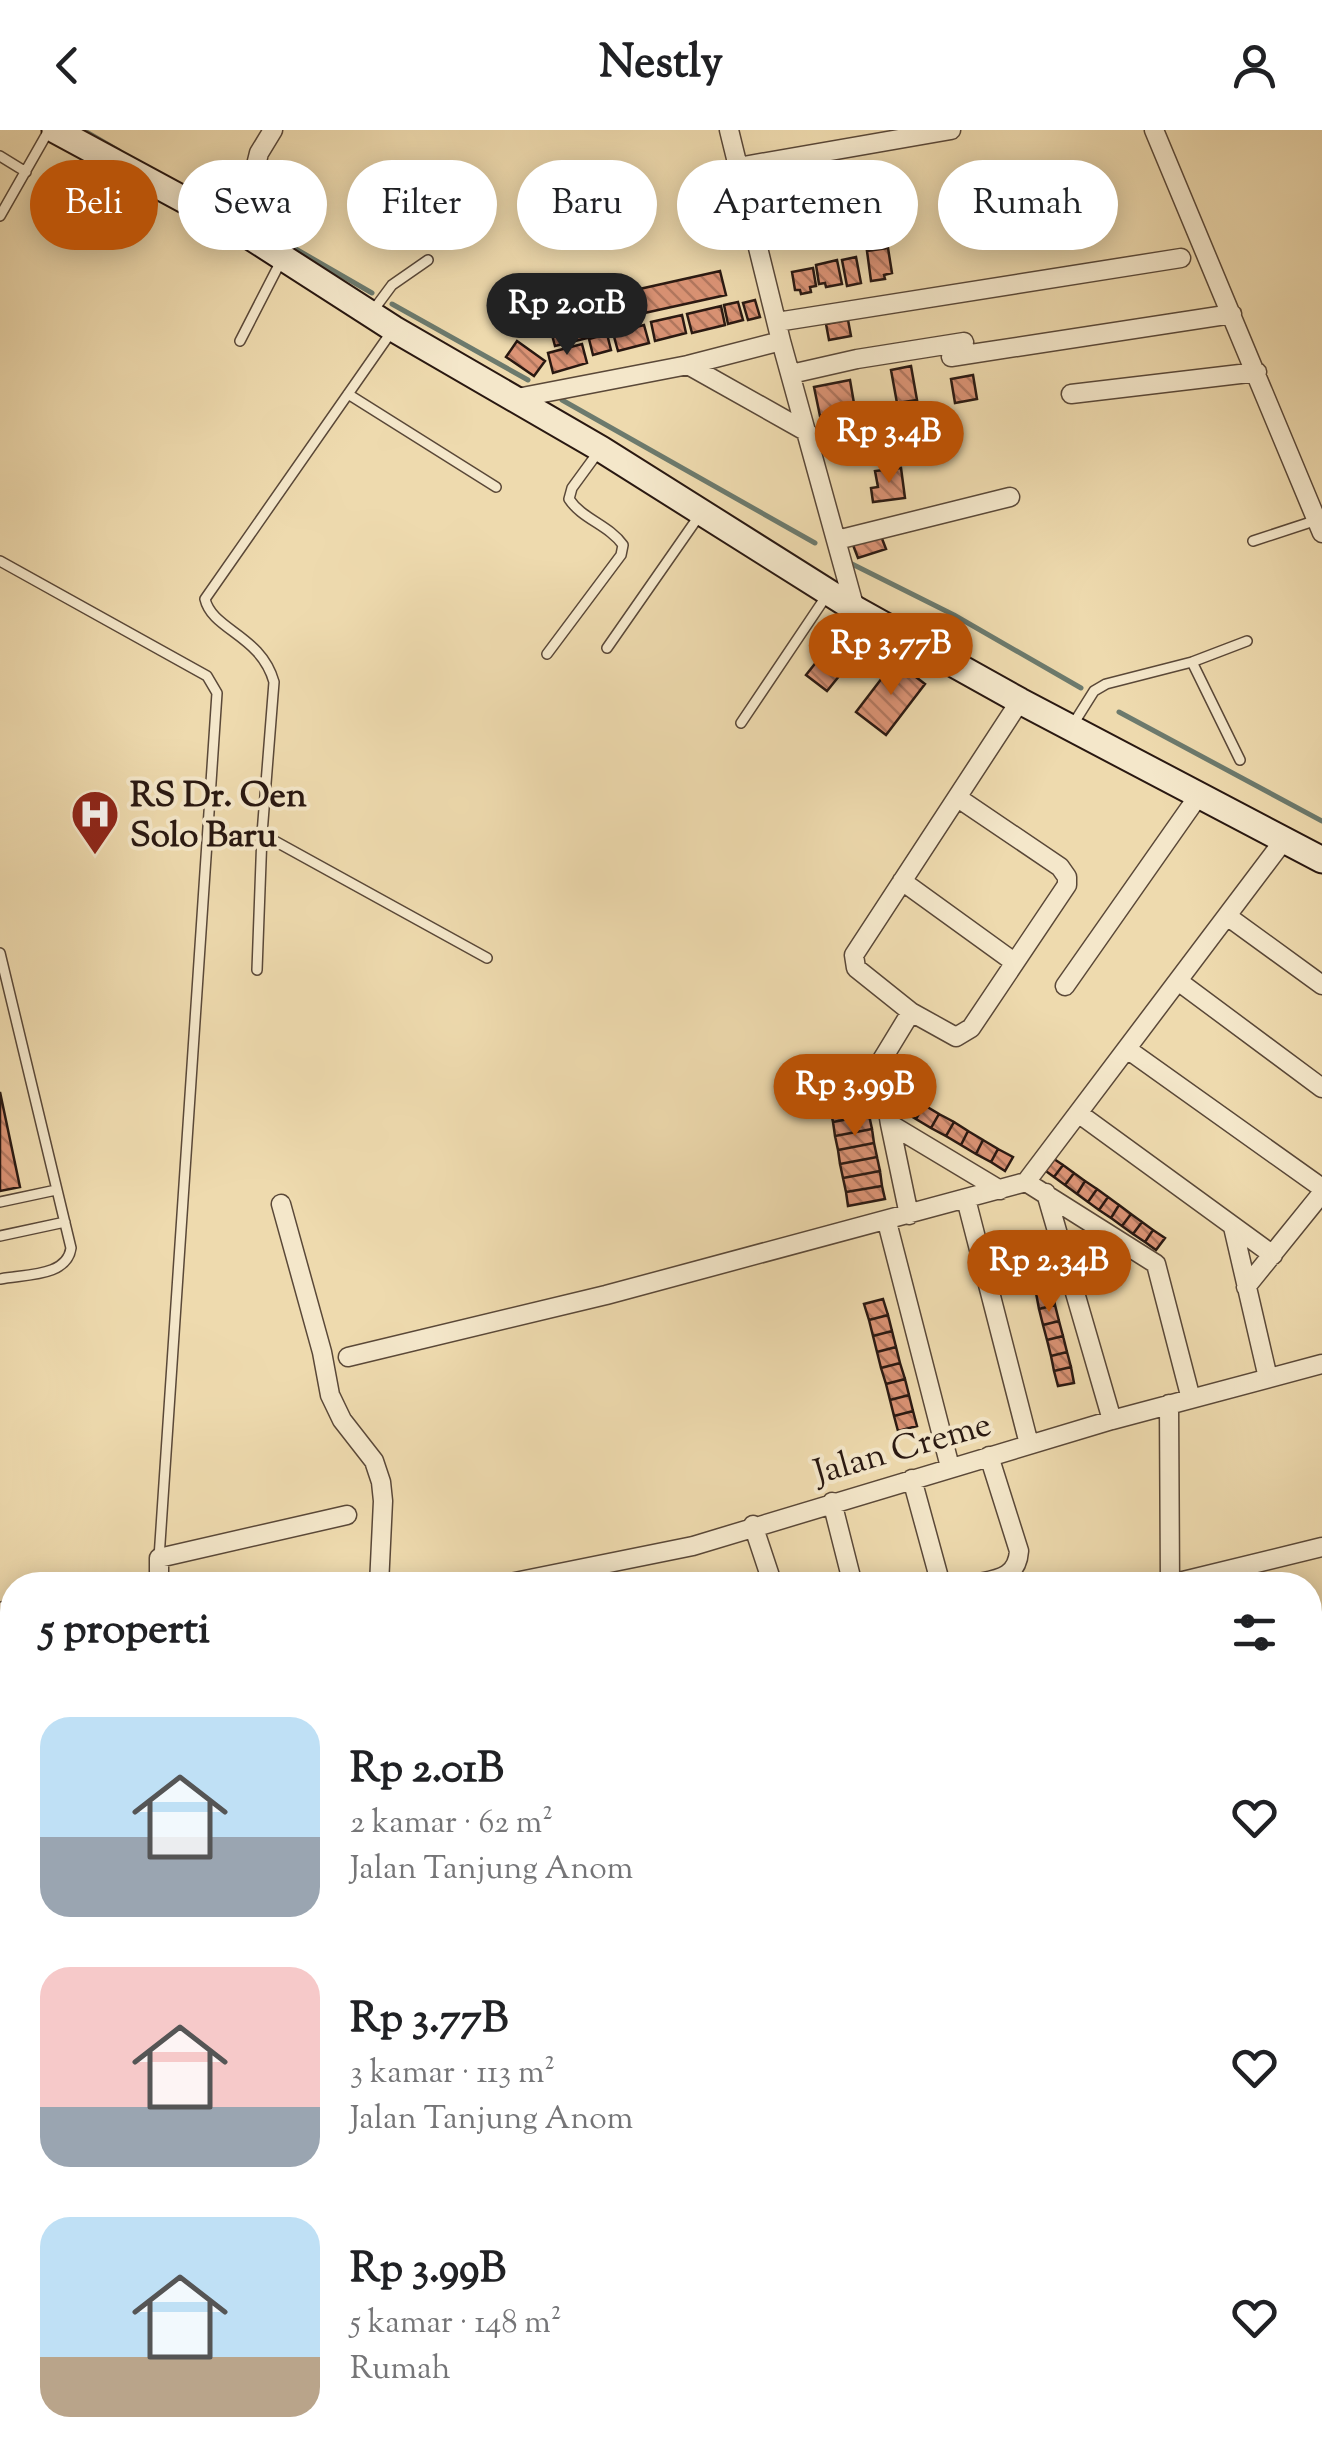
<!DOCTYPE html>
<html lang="id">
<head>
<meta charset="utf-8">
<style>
	body { margin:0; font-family:"Sorts Mill Goudy",serif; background:#f6f6f6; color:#202124; height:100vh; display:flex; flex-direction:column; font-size:38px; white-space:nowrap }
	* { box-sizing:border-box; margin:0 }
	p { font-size:32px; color:#757577 }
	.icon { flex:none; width:55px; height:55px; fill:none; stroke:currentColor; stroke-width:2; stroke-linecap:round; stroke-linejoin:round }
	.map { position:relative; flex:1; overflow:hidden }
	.details { position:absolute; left:0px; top:1442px; width:1322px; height:892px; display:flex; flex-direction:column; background:#fff; border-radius:40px 40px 0 0; box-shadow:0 5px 25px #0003 }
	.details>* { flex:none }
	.top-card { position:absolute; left:30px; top:30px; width:1262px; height:90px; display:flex; gap:20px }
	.price { position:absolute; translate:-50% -85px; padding:0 22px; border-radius:35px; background:#b45309; color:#fff; font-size:32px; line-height:65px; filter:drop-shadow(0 2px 5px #0008) }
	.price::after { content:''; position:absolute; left:50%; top:60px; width:30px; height:22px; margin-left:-15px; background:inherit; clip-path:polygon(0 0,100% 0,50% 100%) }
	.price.active { background:#222; color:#fff }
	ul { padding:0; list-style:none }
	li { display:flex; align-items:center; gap:30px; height:250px; padding:0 40px }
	li span { display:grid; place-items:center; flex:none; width:280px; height:200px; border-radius:30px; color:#555 }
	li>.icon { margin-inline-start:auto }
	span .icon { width:120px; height:120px; fill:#fffc; stroke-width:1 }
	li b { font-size:42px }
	h2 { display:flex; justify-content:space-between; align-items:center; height:120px; padding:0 40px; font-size:42px }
	.pill { padding:0 35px; border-radius:45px; background:#fff; box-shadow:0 5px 25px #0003; font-size:35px; line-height:90px }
	.pill.active { background:#b45309; color:#fff }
	header { display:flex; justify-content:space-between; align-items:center; height:130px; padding:0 40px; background:#fff; font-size:45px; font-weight:700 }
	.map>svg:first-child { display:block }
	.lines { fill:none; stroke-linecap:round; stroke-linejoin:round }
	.stream { stroke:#6c7a6d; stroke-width:5 }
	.building { fill:url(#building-back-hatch); stroke:#291811; stroke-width:2.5 }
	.service-casing { stroke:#5a4838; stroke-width:12 }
	.minor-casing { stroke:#5a4838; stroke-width:21 }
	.secondary-casing { stroke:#291811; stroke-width:29 }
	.service { stroke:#f4e7ca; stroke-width:9 }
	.minor { stroke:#f4e7ca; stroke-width:18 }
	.secondary { stroke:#f4e7ca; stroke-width:25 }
	.labels { text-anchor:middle; stroke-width:8; stroke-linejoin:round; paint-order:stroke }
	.poi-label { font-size:35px; font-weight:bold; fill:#291811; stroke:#f4e7ca; text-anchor:start }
	.street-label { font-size:35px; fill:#291811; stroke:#f4e7ca }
</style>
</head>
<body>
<header><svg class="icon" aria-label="back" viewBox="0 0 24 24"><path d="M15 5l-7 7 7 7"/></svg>Nestly<svg class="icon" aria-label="person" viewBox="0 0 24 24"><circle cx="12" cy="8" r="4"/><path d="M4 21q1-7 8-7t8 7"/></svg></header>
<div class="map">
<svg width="1322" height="2333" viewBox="0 0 1322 2333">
	<defs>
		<pattern id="building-back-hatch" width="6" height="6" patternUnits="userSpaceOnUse" patternTransform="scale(2.5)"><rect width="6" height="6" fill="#db9375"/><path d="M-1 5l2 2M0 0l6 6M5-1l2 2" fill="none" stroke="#b2775f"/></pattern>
	</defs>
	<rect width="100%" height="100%" fill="#eedaae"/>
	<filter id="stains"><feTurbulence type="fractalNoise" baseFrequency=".002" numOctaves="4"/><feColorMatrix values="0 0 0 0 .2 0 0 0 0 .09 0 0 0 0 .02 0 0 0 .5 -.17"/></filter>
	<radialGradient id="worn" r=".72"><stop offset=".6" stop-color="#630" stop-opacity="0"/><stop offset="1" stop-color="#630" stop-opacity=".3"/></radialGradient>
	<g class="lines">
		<path class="stream" d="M83,0l36,21
			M263,100l109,63
			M392,174l136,76
			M562,270l253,143
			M848,432l106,53 127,73
			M1119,582l203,109"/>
	</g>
	<path class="building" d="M729,76l4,17 -28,6 -4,-16z
		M888,118l4,25 -8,2 1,4 -14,2 -4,-30z
		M856,127l5,26 -14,3 -5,-26z
		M837,130l5,24 -16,3 -1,-4 -6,1 -3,-19z
		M813,138l3,18 -6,1 1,5 -10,2 -1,-4h-5l-3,-18z
		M720,141l6,24 -86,19 -5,-24z
		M527,149l9,45 -18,4 -10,-46z
		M632,169l4,15 -48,11 -3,-15z
		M755,170l5,17 -12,3 -5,-17z
		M738,172l5,18 -15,4 -4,-19z
		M721,176l4,19 -33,8 -5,-19z
		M581,180l4,15 -37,10 -4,-16z
		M682,185l4,18 -31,8 -4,-19z
		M848,190l3,16 -22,4 -3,-16z
		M644,195l5,18 -31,8 -5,-18z
		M584,197l3,11 -32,8 -3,-11z
		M607,204l4,16 -18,5 -4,-16z
		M517,211l28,20 -11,15 -28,-19z
		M582,214l5,19 -34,10 -5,-20z
		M911,236l6,34 -20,3 -6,-33z
		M973,245l4,24 -22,4 -4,-24z
		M850,250l5,29 -35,7 -6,-29z
		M920,279l8,41 -49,9 -3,-14 -8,2 -2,-15 8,-1 -2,-13z
		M901,338l4,30 -32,4 -2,-14 7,-1 -3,-16z
		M881,406l5,13 -28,9 -5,-13z
		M840,502l21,17 -34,42 -21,-16z
		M895,531l30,23 -39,51 -30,-23z
		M859,929l3,14 -37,7 -3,-14z
		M862,943l2,14 -36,7 -3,-14z
		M864,957l3,14 -37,7 -2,-14z
		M894,958l15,9 -8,13 -15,-8z
		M0,962l20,95 -20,4z
		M909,967l15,8 -8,14 -15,-9z
		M867,971l2,14 -36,7 -3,-14z
		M924,975l15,9 -8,14 -15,-9z
		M939,984l15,8 -8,14 -15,-8z
		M869,985l3,14 -37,7 -2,-14z
		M954,992l14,9 -7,14 -15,-9z
		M872,999l2,14 -36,7 -3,-14z
		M968,1001l15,9 -7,14 -15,-9z
		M983,1010l15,9 -7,13 -15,-8z
		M874,1013l3,14 -37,7 -2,-14z
		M998,1019l15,8 -8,14 -14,-9z
		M877,1027l3,14 -37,7 -3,-14z
		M1051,1027l12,8 -9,12 -11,-8z
		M1063,1035l11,8 -9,12 -11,-8z
		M880,1041l2,15 -36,6 -3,-14z
		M1074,1043l11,8 -8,13 -12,-9z
		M1085,1051l12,8 -9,13 -11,-8z
		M882,1056l3,13 -37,7 -2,-14z
		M1097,1059l11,8 -9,13 -11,-8z
		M1108,1067l11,8 -8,13 -12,-8z
		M1119,1075l12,9 -9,12 -11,-8z
		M1131,1084l11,8 -9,12 -11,-8z
		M1142,1092l11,8 -8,12 -12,-8z
		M1153,1100l12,8 -9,12 -11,-8z
		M1052,1160l3,15 -16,4 -3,-16z
		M883,1169l5,16 -19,5 -5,-16z
		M1055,1175l4,16 -16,4 -4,-16z
		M888,1185l4,16 -19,5 -4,-16z
		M1059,1191l4,15 -16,4 -4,-15z
		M892,1201l4,16 -19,5 -4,-16z
		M1063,1206l4,16 -16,4 -4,-16z
		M896,1217l4,16 -19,5 -4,-16z
		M1067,1222l4,15 -17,4 -3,-15z
		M900,1233l5,16 -19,5 -5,-16z
		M1071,1237l3,16 -16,3 -4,-15z
		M905,1249l4,16 -19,5 -4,-16z
		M909,1265l4,16 -19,5 -4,-16z
		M913,1281l4,15 -19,5 -4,-15z
		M1322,1629v22l-5,1 -5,-21z
		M1312,1631l5,21 -7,2v-22z
		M541,2322h67l2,11h-123z
		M608,2322h112l2,11h-112z
		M720,2322h225l2,11h-225z"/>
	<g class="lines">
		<g class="service-casing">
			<path id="service" d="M0,26l26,16
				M0,86l49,-86
				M372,182l20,-27 36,-25
				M392,201l-187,268c7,31 56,36 69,83l-12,152 225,124
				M240,211l42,-82
				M348,264l148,93
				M1253,411l64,-21
				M0,431l207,115 10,17 -58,865
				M607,518l92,-132
				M547,524l74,-99 2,-10c-14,-20 -41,-26 -54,-46l3,-11 27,-37
				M1192,532l48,98
				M741,593l86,-128
				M1072,596l22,-35 12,-7 86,-22 55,-21
				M0,823l71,295c-4,29 -46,26 -71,31
				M257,840l5,-136
				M0,1072l56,-12
				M0,1106l65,-14
				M421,2333l31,-4"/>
		</g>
		<g class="minor-casing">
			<path id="minor" d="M729,0l52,211 74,268
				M1154,0l168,403
				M738,37l213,-37
				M240,100l19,-77 14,-23
				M777,192l404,-64
				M951,227l281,-43
				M688,235l119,67
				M791,244l66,-15 107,-17
				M1071,264l186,-22
				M517,268l171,-33 93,-24
				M837,410l173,-43
				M958,668l102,69 7,10v8l-96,143 -15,9 -45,-25 -55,-44 -2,-13 166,-254
				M902,751l112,81
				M1227,786l95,69
				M1178,851l144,107
				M1065,856l134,-191
				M911,882l-31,51 10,61 110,66
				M1127,919l195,139
				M1078,983l195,142
				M890,994l19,91
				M1026,1052l130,82 35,135
				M1046,1063l66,227
				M966,1069l63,245
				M281,1074l41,148 8,43 12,25 32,41 7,21 2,19 -4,84
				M887,1092l63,245
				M1233,1097l35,151
				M1246,1157l76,-94
				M348,1227l258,-62 420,-113 258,-342
				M1169,1274l1,181
				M912,1349l29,106
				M832,1372l21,83
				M753,1395l20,60
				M1183,1451l139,-34
				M159,1455v-27l188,-43
				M500,1455l193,-39 419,-126 210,-56
				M971,1455c23,-6 46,-5 48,-34l-30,-95
				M0,1482l12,-3
				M0,1573l12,-2
				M0,1667l12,-2
				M1310,1672l12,-3
				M0,1702l12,-1
				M1310,1833l12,-3
				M2,1932l10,58
				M1310,2134l12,-1
				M1310,2180l12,43
				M72,2322l2,11
				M214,2322l2,11"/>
		</g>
		<g class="secondary-casing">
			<path id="secondary" d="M55,0l185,100 154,99 207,120 254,160 165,92 302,159"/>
		</g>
		<use href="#service" class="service"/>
		<use href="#minor" class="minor"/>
		<use href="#secondary" class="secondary"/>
	</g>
	<defs>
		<g id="hospital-pin" transform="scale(2.5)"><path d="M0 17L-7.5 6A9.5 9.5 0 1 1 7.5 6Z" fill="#8f2418" stroke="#f4e7ca"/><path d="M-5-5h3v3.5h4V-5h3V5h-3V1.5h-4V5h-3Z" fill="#fff"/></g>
	</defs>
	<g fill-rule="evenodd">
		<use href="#hospital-pin" x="95" y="684"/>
	</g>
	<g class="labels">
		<g class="poi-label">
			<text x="130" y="676">RS Dr. Oen<tspan x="130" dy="40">Solo Baru</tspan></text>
		</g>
		<g class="street-label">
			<text transform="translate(902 1317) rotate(-16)" y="12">Jalan Creme</text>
		</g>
	</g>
	<rect width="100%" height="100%" filter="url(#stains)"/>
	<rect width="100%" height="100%" fill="url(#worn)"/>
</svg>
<b class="price active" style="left:567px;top:228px">Rp 2.01B</b>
<b class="price" style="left:889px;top:356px">Rp 3.4B</b>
<b class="price" style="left:891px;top:568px">Rp 3.77B</b>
<b class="price" style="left:855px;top:1009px">Rp 3.99B</b>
<b class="price" style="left:1049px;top:1185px">Rp 2.34B</b>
<div class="top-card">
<a class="pill active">Beli</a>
<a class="pill">Sewa</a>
<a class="pill">Filter</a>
<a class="pill">Baru</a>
<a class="pill">Apartemen</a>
<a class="pill">Rumah</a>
</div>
<section class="details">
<h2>5 properti<svg class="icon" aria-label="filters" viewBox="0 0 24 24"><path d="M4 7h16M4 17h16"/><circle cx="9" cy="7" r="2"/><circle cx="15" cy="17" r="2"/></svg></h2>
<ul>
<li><span style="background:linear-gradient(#bfe0f5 60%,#9aa5b1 0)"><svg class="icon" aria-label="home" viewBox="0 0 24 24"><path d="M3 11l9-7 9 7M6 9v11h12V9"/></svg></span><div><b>Rp 2.01B</b><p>2 kamar · 62 m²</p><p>Jalan Tanjung Anom</p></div><svg class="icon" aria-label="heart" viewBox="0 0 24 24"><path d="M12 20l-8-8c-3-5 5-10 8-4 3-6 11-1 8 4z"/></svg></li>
<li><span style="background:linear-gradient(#f6c9c9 70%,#9aa5b1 0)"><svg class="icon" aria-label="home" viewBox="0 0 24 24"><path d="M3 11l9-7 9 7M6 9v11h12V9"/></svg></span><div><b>Rp 3.77B</b><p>3 kamar · 113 m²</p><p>Jalan Tanjung Anom</p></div><svg class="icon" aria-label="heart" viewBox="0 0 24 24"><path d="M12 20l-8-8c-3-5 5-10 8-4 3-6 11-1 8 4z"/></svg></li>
<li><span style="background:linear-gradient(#bfe0f5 70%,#b9a48a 0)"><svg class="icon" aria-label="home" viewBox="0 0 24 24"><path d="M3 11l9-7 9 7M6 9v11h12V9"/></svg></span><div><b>Rp 3.99B</b><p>5 kamar · 148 m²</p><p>Rumah</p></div><svg class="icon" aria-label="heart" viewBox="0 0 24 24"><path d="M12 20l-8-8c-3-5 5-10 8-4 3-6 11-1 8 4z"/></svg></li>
</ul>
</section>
</div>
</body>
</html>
